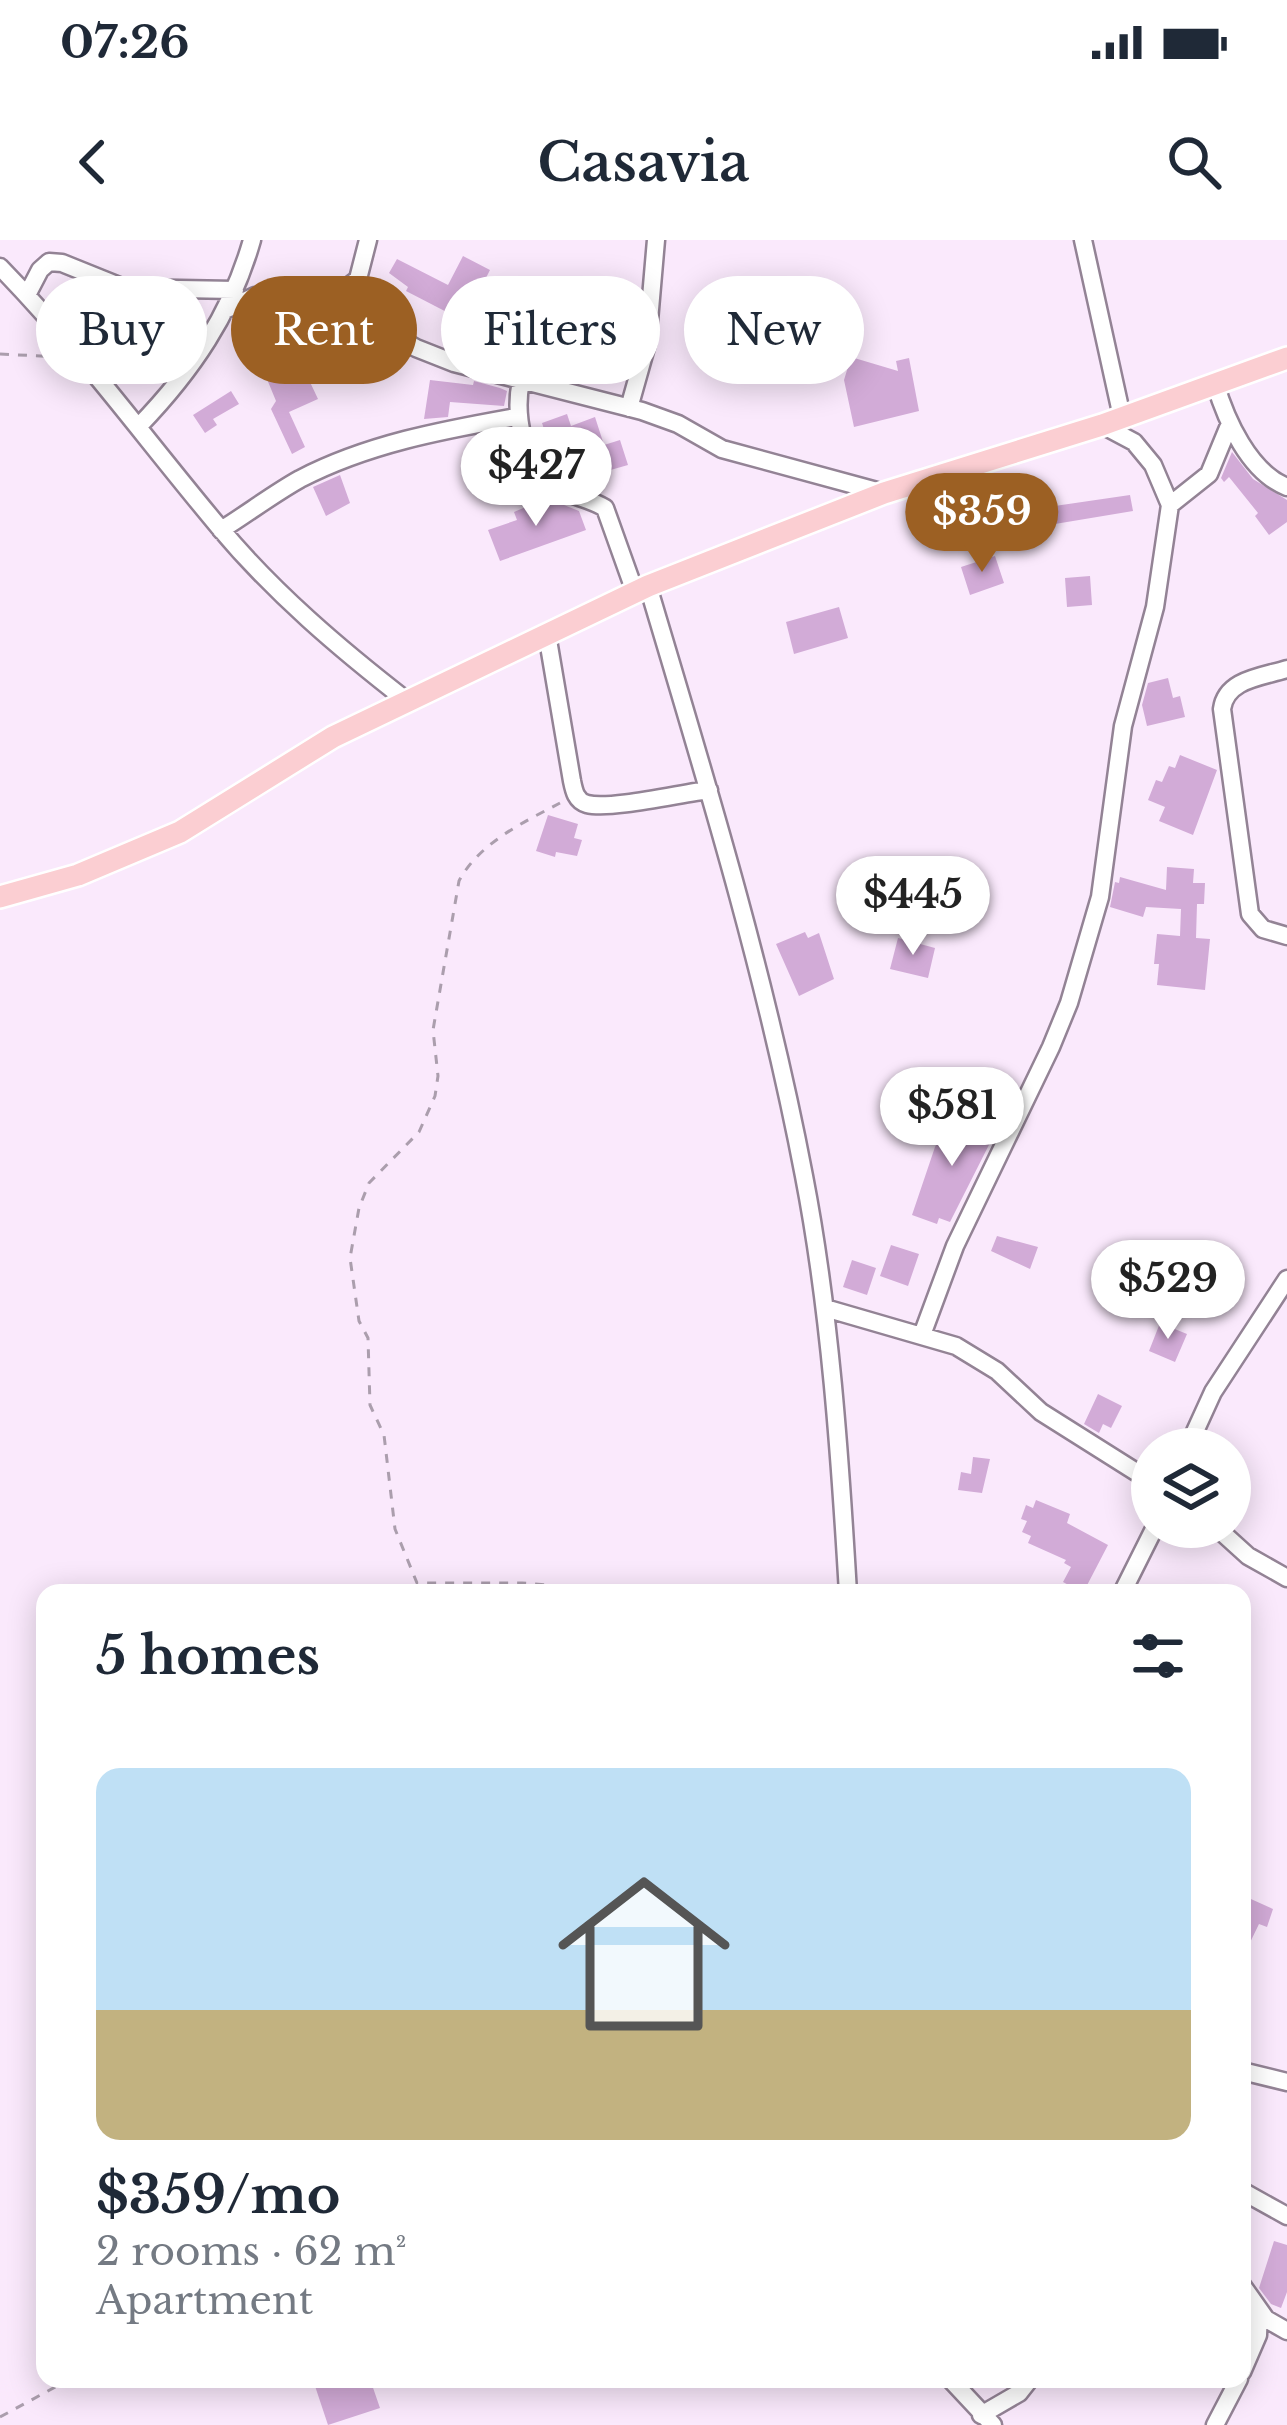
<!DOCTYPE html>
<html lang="en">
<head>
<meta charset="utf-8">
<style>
	body { margin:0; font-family:"Libre Baskerville",serif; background:#f2f2f3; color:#1f2937; height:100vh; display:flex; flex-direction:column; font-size:45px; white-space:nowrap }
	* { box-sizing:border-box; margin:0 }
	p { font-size:39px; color:#747a83 }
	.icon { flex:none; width:66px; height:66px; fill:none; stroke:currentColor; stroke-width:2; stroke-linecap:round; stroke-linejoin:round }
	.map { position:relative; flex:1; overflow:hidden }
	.details { position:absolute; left:36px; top:1344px; width:1215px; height:804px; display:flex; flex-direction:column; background:#fff; border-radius:24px; box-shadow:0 6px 30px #0003 }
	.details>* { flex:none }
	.guide { position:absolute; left:36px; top:36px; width:1215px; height:108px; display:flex; gap:24px }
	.controls { position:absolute; left:1131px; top:1188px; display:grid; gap:24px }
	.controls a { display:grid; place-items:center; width:120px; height:120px; border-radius:50%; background:#fff; box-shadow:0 6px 30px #0003; font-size:60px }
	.price { position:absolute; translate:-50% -102px; padding:0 27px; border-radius:42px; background:#fff; color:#222; font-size:39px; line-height:78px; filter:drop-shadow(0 3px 6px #0008) }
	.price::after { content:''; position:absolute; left:50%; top:72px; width:36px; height:27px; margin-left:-18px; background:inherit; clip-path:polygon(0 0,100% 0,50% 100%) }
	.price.on { background:#9c6023; color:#fff }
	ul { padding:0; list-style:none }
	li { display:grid; align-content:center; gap:24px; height:636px; padding:0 60px }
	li+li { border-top:3px solid #e0e1e3 }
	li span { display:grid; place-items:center; height:372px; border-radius:24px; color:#555 }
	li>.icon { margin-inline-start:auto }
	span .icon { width:216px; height:216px; fill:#fffc; stroke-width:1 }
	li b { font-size:51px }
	h2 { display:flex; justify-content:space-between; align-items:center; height:144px; padding:0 60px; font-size:51px }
	.chip { padding:0 42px; border-radius:54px; background:#fff; box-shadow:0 6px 30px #0003; font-size:42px; line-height:108px }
	.chip.on { background:#9c6023; color:#fff }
	.status { display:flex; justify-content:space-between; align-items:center; height:84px; padding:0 60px; background:#fff; direction:ltr }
	.status svg { height:33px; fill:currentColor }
	header { display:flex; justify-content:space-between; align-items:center; height:156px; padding:0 60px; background:#fff; font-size:54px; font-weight:600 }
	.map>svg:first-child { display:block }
	.building { fill:#d2abd7 }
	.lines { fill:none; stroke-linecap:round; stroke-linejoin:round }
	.minor-casing { stroke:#938395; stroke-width:21 }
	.major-casing { stroke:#fff; stroke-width:26 }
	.path { stroke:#ab9ead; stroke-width:3; stroke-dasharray:9 9; stroke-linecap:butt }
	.minor { stroke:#fff; stroke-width:16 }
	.major { stroke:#fbced2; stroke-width:21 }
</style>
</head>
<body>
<div class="status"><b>07:26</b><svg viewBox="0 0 49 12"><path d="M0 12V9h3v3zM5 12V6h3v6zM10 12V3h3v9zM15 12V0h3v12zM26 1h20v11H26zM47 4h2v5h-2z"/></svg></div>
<header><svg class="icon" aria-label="back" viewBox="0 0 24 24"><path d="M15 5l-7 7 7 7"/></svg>Casavia<svg class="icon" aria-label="search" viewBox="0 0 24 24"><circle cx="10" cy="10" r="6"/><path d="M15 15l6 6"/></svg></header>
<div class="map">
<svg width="1287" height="2185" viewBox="0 0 1287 2185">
	<rect width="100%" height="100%" fill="#fae9fc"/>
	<path class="building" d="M463,16l27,14 -26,51 -58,-30 2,-4 -19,-14 8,-14 51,26z
		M293,106l25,53 -29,13 16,35 -13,7 -21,-45 5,-8 -14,-34 16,-7 -3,-5z
		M851,117l47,14 -2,-10 13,-3 10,53 -65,16 -10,-47z
		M430,140l43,5 1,-4 26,7 7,3 -3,15 -54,-4 -2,15 -24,2z
		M231,151l8,13 -26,15 4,6 -12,8 -12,-18z
		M567,174l4,12 24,-9 9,28 16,-5 8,25 -56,16 -11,-6 -20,-25 9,-3 -8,-24z
		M1232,212l21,27 34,21v22l-18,13 -14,-19 3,-3 -29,-36 -5,5 -3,-4z
		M340,235l10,28 -24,13 -13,-29z
		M1130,255l3,16 -90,15 -2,-18z
		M542,260l1,5 11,-4 25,10 7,19 -86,31 -12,-31 29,-10 -3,-8z
		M995,316l9,27 -34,12 -9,-28z
		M1090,336l2,29 -25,2 -2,-29z
		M839,367l9,31 -54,16 -8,-32z
		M1168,438l5,20 7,-2 5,21 -38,9 -5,-21 6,-22z
		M1180,515l37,15 -24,65 -34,-14 6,-14 -17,-7 8,-20 6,2 7,-16 6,2z
		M548,575l30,9 -4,14 8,2 -5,16 -21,-4 -1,5 -19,-6z
		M1167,627l27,2 -1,14h12l-1,21h-7l-1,34 14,1 -5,51 -48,-5 2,-21h-5l3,-30 23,2 1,-27 -35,-2 -3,10 -33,-10 5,-25 4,1 1,-6 46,13z
		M805,692l3,6 11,-5 15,46 -35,17 -23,-52z
		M898,698l37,10 -7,30 -38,-9z
		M960,874l37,15 -47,93 -11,-4 -2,6 -25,-9 23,-68 9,-18 10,-2z
		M997,996l41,11 -8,22 -39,-18z
		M891,1005l28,9 -11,32 -28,-10z
		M852,1020l24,8 -9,27 -24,-8z
		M1160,1083l27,11 -12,28 -26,-11z
		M1098,1154l24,12 -11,22 -8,-4 -4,9 -15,-9z
		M973,1217l17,2 -8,34 -24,-3 3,-18 10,2z
		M1036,1260l34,14 -3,9 41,22 -25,48 -20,-11 8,-15 -7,-4 2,-3 -38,-17 3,-7 -9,-4 5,-11 -6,-2 5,-14 7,3z
		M1242,1655l31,14 -6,18 -8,-3 -17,35z
		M1274,2001l13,4v47l-6,16 -10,-4 -12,-16z
		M326,2139h44l10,29 -52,17 -14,-42z"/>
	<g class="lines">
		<g class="minor-casing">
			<path id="minor" d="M1083,0l39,177
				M0,27c80,82 146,173 219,260 55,66 121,122 188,174
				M27,55l13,-25 9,-8 13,1 62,25 111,2
				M329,61l29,-22 10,-39
				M225,70l30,-14 87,9 74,43 38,15 188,48 36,13 44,25 162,44
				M521,141c-7,33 1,82 32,104 15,11 36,13 52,23l30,84
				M1215,143c11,37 34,89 72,104
				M629,168l18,-64 9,-104
				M139,186c53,-55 92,-112 113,-186
				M1170,265l39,-31 19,-46
				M221,290c26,-16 52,-36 79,-51 67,-35 143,-49 216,-62
				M648,346c58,194 118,390 156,590 26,134 36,280 44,417
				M547,394l25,147c2,10 4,20 15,23 24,6 95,-11 122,-14
				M1287,429c-25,8 -61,10 -65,40l28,205 13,15 24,7
				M825,1068l131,38 41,25 44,41 111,70
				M922,1095l33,-89 96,-199 18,-44 31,-106 23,-171 32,-119 15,-102 -17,-40 -19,-23 -32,-17
				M1187,1209l26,-57 74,-113
				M1216,1287l32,29 39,22
				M1122,1353l33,-66
				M1242,1831l45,11
				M1242,1951l45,25
				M1242,2045l24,34 21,12
				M1242,2132l16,-37 1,-24
				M950,2139l43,46
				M981,2175l38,-22 11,-14
				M1215,2185l24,-46"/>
		</g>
		<g class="major-casing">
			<path id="major" d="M0,657l78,-22 102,-43 153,-95 315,-151 236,-93 218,-68 185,-67"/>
		</g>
		<path class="path" d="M0,114l60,3
			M560,563c-36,19 -81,40 -101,78l-26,149 5,46 -3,20 -16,36 -50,51 -10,25 -9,50 9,63 9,17 2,67 14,30 11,94 22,54h105l122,10
			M0,2177l70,-38"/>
		<use href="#minor" class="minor"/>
		<use href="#major" class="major"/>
	</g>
</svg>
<div class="controls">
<a><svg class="icon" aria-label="layers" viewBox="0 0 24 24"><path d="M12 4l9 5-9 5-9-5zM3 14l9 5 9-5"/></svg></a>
</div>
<b class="price" style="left:536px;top:289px">$427</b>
<b class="price on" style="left:982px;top:335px">$359</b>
<b class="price" style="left:913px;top:718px">$445</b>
<b class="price" style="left:952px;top:929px">$581</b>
<b class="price" style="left:1168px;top:1102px">$529</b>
<div class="guide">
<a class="chip">Buy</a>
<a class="chip on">Rent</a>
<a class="chip">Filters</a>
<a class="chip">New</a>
</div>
<section class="details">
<h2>5 homes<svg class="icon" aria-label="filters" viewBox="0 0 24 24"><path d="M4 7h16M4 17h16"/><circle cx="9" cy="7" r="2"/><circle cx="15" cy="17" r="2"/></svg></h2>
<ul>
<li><span style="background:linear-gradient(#bfe0f5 65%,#c2b280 0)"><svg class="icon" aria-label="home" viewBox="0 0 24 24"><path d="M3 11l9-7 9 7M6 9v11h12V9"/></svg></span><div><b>$359/mo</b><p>2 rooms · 62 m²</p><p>Apartment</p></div></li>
</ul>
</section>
</div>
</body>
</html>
